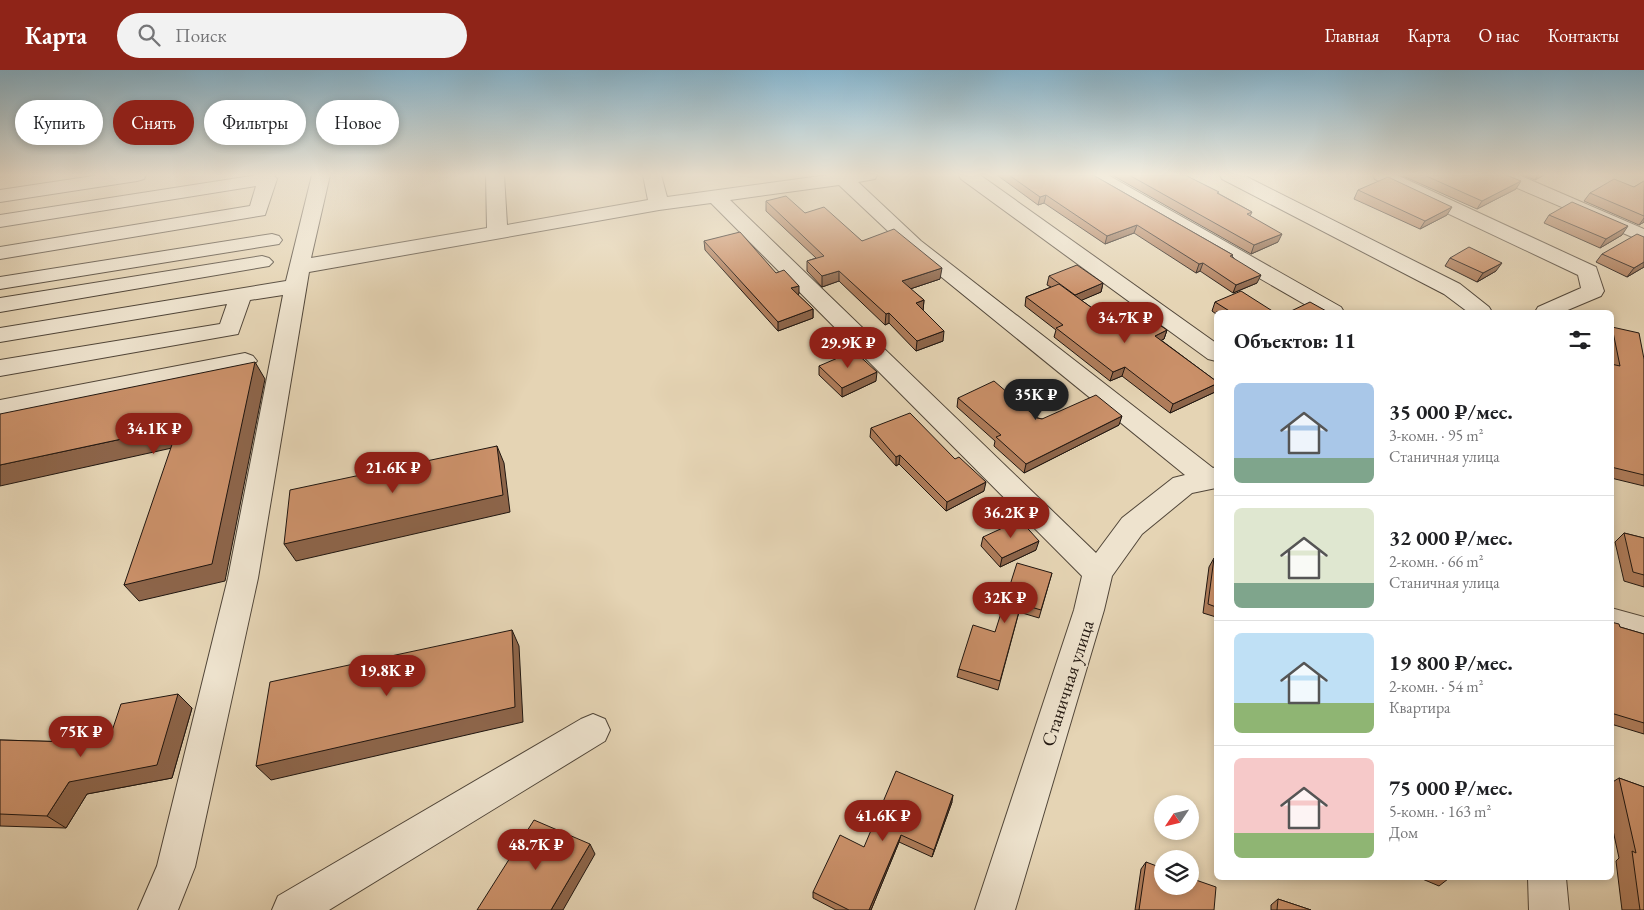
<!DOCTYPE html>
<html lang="ru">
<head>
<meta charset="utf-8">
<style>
	body { margin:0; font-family:"EB Garamond",serif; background:#f2f2f2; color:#202124; height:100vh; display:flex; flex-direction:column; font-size:19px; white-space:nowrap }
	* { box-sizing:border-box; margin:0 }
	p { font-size:16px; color:#757577 }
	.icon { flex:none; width:28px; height:28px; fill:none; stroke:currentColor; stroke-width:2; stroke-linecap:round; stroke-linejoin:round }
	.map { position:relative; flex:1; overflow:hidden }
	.drawer { position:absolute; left:1214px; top:240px; width:400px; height:570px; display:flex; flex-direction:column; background:#fff; border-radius:8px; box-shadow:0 2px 8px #0003 }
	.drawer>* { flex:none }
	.hud { position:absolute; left:15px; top:30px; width:475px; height:45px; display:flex; gap:10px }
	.needle { width:32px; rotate:235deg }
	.tools { position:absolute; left:1154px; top:725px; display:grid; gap:10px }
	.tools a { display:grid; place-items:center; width:45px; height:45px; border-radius:50%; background:#fff; box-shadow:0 2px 8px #0003; font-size:25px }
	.price { position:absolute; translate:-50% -42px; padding:0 11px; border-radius:18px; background:#8f2418; color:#fff; font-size:16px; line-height:32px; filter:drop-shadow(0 1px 2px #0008) }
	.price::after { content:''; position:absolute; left:50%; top:30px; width:15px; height:11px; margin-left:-8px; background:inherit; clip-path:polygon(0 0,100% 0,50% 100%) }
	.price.selected { background:#222; color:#fff }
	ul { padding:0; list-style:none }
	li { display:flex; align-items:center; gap:15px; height:125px; padding:0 20px }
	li+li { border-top:1px solid #e0e0e0 }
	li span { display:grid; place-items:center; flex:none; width:140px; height:100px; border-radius:8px; color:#555 }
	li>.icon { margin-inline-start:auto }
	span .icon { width:60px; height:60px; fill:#fffc; stroke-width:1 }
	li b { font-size:21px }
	h2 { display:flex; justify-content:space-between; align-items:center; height:60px; padding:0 20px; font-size:21px }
	.chip { padding:0 18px; border-radius:22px; background:#fff; box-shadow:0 2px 8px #0003; font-size:18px; line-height:45px }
	.chip.selected { background:#8f2418; color:#fff }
	header { display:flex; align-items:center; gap:30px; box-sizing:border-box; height:70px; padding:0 25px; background:#8f2418; color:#fff }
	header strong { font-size:24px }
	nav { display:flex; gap:28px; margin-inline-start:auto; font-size:18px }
	.search { width:350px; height:45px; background:#f2f2f2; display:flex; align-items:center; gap:12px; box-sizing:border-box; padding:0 18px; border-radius:28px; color:#757577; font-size:19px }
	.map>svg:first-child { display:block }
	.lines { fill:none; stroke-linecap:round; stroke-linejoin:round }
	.minor-casing { stroke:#514639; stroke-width:2 }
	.minor { fill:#eee3ce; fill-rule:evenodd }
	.wall { fill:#ae7c5a; stroke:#201610 }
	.shaded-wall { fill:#8d654a; stroke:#201610 }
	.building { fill:#ca9069; stroke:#201610 }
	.labels { text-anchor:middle; stroke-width:4; stroke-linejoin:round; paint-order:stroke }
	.near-street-label { font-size:19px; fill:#201610; stroke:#eee3ce }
</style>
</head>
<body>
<header>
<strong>Карта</strong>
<div class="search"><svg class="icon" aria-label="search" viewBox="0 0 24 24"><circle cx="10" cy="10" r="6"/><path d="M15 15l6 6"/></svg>Поиск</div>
<nav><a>Главная</a><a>Карта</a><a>О нас</a><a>Контакты</a></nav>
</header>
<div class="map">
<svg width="1644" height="840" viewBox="0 0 1644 840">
	<rect width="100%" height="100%" fill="#e5d4b4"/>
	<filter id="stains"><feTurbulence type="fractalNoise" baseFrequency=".004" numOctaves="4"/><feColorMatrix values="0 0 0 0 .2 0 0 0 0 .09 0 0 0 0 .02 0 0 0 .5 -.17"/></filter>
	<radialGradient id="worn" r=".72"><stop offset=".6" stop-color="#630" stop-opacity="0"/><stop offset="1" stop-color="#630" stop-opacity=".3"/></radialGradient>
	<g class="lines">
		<g class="minor-casing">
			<path id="minor" d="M100,105h46l-2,4 -7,2 -137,21v-12z
				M258,105h16l3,4 -12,36 -265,44v-12l250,-41 6,-20 -256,41v-12z
				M312,105h18l-19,83 176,-30 -1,-53h18l3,50 141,-25 -5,-25h18l6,22 161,-22h49l-2,4 -17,3 63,59 292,227 3,-1v21l-24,5 -50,41 -30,42 -8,34 -89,300h-40l99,-300 8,-34 -371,-373 -52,7 -350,62 -51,306 -63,289 -17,43h-40l19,-44 71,-288 55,-283 -33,5 -12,34 -238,42v-16l220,-36 7,-20 -227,38v-14l286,-47zM839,115l68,64 278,226 -12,3 -51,40 -26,35 -366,-353z
				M959,105h21l236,168v18l-8,-2 -247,-180z
				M1086,105h22l233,132 3,5h-26l-230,-133z
				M1220,105h23l217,109 29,23 3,5h-24l-24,-18 -222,-115z
				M1373,105h24l199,92 8,24 -3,5 -38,16h-28l3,-5 43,-19 -3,-13 -203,-96z
				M1494,105h25l125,54v13l-148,-63z
				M272,164l7,2 3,4 -3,4 -279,45v-12z
				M262,186l7,2 4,4 -4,4 -269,46v-14z
				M245,283l8,3 4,5 -4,5 -253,50v-16z
				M1611,538l33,9v26l-33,-9z
				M593,644l12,5 5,11 -5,11 -276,169h-57l6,-14 303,-177z
				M1528,808h38l3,32h-40z"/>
		</g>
		<use href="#minor" class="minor"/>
	</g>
	<path class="wall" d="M997,105h96l140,80 -1,1 25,27 -24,10 -33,-22 -4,2 -62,-40 -29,11 -61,-41 -6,2z
		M1112,105h73l67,37 -2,4 28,26 -27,12z
		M1404,105h102l10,14 -39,20 -74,-33z
		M1523,105h21l-9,5z
		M1644,111v41l-5,3 -55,-24 6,-8 44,-6z
		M1358,120l89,25 -27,14 -66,-30z
		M766,131l39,12 135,66 -30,10 14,11 -1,10 20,31 -27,10 -27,-28 -4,2 -46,-44 -17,6 -15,-16v-10l9,-3 -50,-47z
		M1549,145l73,20 -22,13 -56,-25z
		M704,171l72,32 23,21 -1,1 15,14v9l-35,13 -73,-81z
		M1602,184l42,13 -17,10 -31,-15z
		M1450,188l46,13 -19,11 -32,-16z
		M1049,206l54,7 -2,9 -20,8 29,21 57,9 -3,9 -3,1 55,41v8l-1,3 -45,21 -48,-37 -12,5 -56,-44 2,-7 -31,-24 1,-9 25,-10 -4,-2z
		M1215,232l59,10h-58v2l-4,-3z
		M1612,257l32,32v127l-33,-8v-150z
		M819,296l57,15 -34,16 -23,-22z
		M958,328l84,21 77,6 -95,48 -30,-27 1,-5 -38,-34z
		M871,358l113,63 -38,20 -47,-47 -3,2 -26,-29z
		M1624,463l20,5v49l-20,-6 -9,-39z
		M983,467l53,13 -36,17 -19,-21z
		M1214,488h2v59l-13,-4 6,-46z
		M1052,503l-13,45 -20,-6 -21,78 -41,-13 2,-8z
		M1611,552l9,5 24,7v100l-33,-10z
		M192,638l-20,70 -85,16 -21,34 -66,-2v-86l108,3z
		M1619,708l25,9v123h-22l-6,-49 3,-3 -8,-37v-38z
		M952,732l-20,55 -33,-15 -28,68h-35l-23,-12v-6l51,-45z
		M1146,792l68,48h-79l6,-41z
		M1420,808h28v1l-9,7z
		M1278,829l33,11h-40v-5z"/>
	<path class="shaded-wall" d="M1538,105h6l-9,5z
		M1521,111l-5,8 -39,20 5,-8z
		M1046,125l-2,8 -6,2 2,-8z
		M1452,137l-5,8 -27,14 5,-8z
		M1644,148v4l-5,3z
		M1137,155l-3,8 -29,11 2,-8z
		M1628,156l-6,9 -22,13 6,-9z
		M1282,164l-4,8 -27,12 3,-9z
		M1644,192v5l-17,10 7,-9z
		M1203,193l-3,8 -4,2 3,-9z
		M1502,193l-6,8 -19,11 6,-9z
		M942,198l-2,11 -39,13 1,-11z
		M839,201v10l-17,6v-11z
		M1261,205l-4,8 -24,10 3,-8z
		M1103,213l-2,9 -28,12 2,-9z
		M799,216v8l-8,3v-9z
		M924,230l-1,11 -7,-8z
		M813,239v9l-35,13v-9z
		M889,243v10l-4,2 1,-11z
		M1167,260l-3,9 -12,6 3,-9z
		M944,261l-1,10 -27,10 1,-10z
		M255,292l10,17 -40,202 -86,20 -15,-16z
		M1125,297l-3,9 -12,5 3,-9z
		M877,302l-1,9 -34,16v-9z
		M1216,314v5l-1,3 -45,21 3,-9z
		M1122,346l-3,9 -95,48 2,-9z
		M178,357l12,17 -190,42v-21z
		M497,376l7,17 6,49 -214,49 -12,-17z
		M900,385l-1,9 -3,2v-9z
		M986,412l-2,9 -38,20 1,-9z
		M1039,471l-3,9 -36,17 2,-9z
		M512,560l7,16 4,76 -252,58 -15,-14z
		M178,624l14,14 -20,70 -85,16 -21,34 -19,-12 22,-34z
		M953,725l-1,7 -20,55 2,-7z
		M901,765l-2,7 -28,68h-2z
		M590,774l5,10 -32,56h-12z"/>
	<path class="building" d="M1009,105h84l140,80 -3,1 31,19 -25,10 -33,-22 -4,1 -62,-39 -30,11 -61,-41 -6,2z
		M1129,105h56l34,17 -2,1 35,19 -5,2 35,20 -28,11z
		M1424,105h82l15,6 -39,20z
		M1388,107l64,30 -27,14 -67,-31z
		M1614,109l20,8 10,-6v35l-54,-23z
		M786,126l19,17 19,-6 38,34 32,-12 48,39 -40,13 22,19 -8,3 28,28 -27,10 -28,-28 -3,1 -47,-43 -17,5 -15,-15 17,-5 -58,-55z
		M1572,132l56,24 -22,13 -57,-24z
		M740,162l36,41 8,-3 15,16 -8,2 22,21 -35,13 -74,-81z
		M1637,164l7,3v25l-10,6 -32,-14z
		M1469,177l33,16 -19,10 -33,-15z
		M1077,195l26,18 -28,12 -26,-19z
		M1059,214l51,37 26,-12 31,21 -12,6 61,45v3l-43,20 -48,-37 -12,5 -57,-44 7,-3 -37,-28z
		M1241,221l33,21h-43l-16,-10z
		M1310,232l18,10h-39z
		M1612,257l27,6 5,26v116l-33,-8v-103l9,2z
		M854,281l23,21 -35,16 -23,-22z
		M255,292l-43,202 -88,21 54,-158 -178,38v-51z
		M994,311l43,37 5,1 54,-24 26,21 -96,48 -30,-27 5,-2 -43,-37z
		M910,343l45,46 4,-2 27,25 -39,20 -47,-47 -4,2 -25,-29z
		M497,376l6,49 -219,49 6,-54z
		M1020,450l19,21 -37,17 -19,-21z
		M1624,463l20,5v37l-11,-3z
		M1214,488h2v49l-8,-3z
		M1017,493l35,10 -11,37 -20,-6 -21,77 -41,-12 14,-44 22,7z
		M1611,552l8,2 1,3 24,7v89l-33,-10z
		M512,560l3,77 -259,59 14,-84z
		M178,624l-21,71 -88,17 -22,34 -47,-2v-74l108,3 13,-39z
		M896,701l57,24 -19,55 -33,-15 -32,75h-20l-36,-18 27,-57 24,12z
		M1619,708l25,9v123h-4l-8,-59 4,2z
		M534,750l56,24 -39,66h-74z
		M1146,792l16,6v18h28v-8l26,9 -2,23h-75z
		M1278,829l33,11h-34z"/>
	<linearGradient id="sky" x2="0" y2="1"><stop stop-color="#87b6cf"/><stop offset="0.47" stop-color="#f3ecdd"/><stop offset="1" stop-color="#f3ecdd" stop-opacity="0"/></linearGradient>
	<rect width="1644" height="223" fill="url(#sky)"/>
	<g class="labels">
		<g class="near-street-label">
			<text transform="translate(1067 613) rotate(-72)" y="7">Станичная улица</text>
		</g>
	</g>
	<rect width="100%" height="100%" filter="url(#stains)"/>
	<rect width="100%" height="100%" fill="url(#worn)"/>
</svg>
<div class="tools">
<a><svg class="needle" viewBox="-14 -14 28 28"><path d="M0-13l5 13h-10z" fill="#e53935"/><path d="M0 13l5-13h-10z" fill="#757577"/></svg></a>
<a><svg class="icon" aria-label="layers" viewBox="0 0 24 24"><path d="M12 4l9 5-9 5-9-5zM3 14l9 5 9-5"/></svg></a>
</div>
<b class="price" style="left:1125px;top:274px">34.7K ₽</b>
<b class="price" style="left:848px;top:299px">29.9K ₽</b>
<b class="price selected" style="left:1036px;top:351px">35K ₽</b>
<b class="price" style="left:154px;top:385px">34.1K ₽</b>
<b class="price" style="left:393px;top:424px">21.6K ₽</b>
<b class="price" style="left:1011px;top:469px">36.2K ₽</b>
<b class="price" style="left:1005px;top:554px">32K ₽</b>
<b class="price" style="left:387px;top:627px">19.8K ₽</b>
<b class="price" style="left:81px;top:688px">75K ₽</b>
<b class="price" style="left:883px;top:772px">41.6K ₽</b>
<b class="price" style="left:536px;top:801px">48.7K ₽</b>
<div class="hud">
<a class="chip">Купить</a>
<a class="chip selected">Снять</a>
<a class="chip">Фильтры</a>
<a class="chip">Новое</a>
</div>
<section class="drawer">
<h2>Объектов: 11<svg class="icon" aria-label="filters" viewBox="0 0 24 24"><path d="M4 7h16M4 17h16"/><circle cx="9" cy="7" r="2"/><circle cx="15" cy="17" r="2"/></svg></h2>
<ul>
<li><span style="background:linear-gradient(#a9c7e8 75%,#7fa58c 0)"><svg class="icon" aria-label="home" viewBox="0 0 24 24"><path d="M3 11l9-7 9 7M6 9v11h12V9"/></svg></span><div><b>35 000 ₽/мес.</b><p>3-комн. · 95 m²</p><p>Станичная улица</p></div></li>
<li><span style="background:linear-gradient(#dfe7d0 75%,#7fa58c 0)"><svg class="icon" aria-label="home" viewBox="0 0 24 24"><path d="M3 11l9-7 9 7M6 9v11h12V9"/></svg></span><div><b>32 000 ₽/мес.</b><p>2-комн. · 66 m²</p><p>Станичная улица</p></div></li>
<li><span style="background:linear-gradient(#bfe0f5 70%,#8fb573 0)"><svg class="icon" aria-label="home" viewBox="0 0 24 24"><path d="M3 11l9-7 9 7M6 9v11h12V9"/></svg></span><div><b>19 800 ₽/мес.</b><p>2-комн. · 54 m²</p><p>Квартира</p></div></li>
<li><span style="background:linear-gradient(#f6c9c9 75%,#8fb573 0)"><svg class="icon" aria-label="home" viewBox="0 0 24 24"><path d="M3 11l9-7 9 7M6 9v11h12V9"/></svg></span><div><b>75 000 ₽/мес.</b><p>5-комн. · 163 m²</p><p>Дом</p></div></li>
</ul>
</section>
</div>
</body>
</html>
